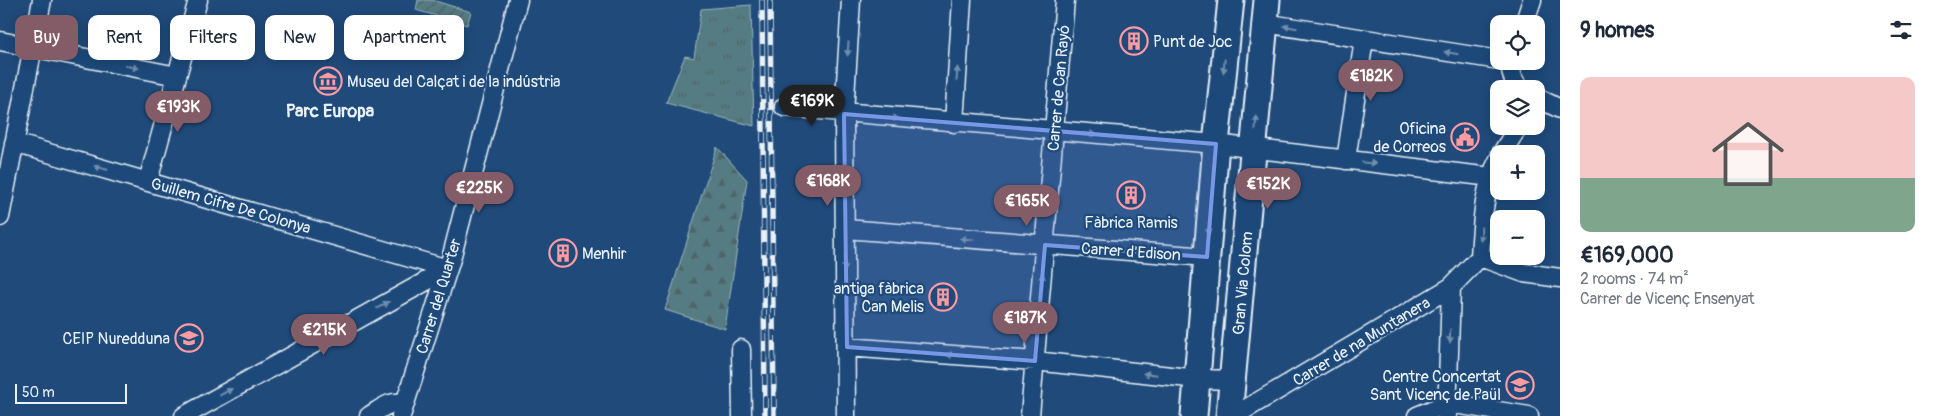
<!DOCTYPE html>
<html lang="en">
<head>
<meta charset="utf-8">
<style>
	body { margin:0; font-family:Pangolin,sans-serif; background:#f6f6f7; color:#1f2937; height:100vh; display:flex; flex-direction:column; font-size:19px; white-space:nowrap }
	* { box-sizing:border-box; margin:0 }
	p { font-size:16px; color:#747a83 }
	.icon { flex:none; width:28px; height:28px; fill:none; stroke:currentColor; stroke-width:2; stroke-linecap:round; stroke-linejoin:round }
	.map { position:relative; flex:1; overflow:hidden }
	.drawer { display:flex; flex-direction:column; background:#fff; width:375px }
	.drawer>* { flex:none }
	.top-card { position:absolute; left:15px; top:15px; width:475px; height:45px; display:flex; gap:10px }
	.buttons { position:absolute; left:1490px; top:15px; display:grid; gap:10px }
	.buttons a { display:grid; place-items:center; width:55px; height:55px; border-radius:10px; background:#fff; box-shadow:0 2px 12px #0003; font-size:25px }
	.scale { position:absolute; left:15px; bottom:12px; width:112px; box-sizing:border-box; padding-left:5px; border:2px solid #e8f1f8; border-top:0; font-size:14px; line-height:18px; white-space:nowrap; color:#e8f1f8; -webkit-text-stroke:4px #1f4a7a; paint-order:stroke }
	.price { position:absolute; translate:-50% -42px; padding:0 11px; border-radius:18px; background:#845c67; color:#fff; font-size:16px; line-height:32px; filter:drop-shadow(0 1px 2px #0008) }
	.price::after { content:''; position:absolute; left:50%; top:30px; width:15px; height:11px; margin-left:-8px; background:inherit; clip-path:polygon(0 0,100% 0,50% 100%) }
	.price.on { background:#222; color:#fff }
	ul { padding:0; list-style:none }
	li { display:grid; align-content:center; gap:10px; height:265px; padding:0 20px }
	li+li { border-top:1px solid #e0e1e3 }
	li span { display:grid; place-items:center; height:155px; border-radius:10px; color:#555 }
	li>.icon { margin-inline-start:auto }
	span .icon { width:90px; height:90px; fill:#fffc; stroke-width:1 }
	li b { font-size:21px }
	h2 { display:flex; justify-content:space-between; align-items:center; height:60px; padding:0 20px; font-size:21px }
	.tag { padding:0 18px; border-radius:10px; background:#fff; box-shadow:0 2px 12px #0003; font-size:18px; line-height:45px }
	.tag.on { background:#845c67; color:#fff }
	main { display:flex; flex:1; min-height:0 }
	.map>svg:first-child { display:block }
	.grass { fill:url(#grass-tufts); stroke:#9eb6bd }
	.forest { fill:url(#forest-firs); stroke:#9eb6bd }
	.garden { fill:url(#garden-furrows); stroke:#9eb6bd }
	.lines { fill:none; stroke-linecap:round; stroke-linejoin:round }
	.street-casing { stroke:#e8f1f8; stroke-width:21 }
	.secondary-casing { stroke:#e8f1f8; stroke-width:29 }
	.street { stroke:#1f4a7a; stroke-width:18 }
	.secondary { stroke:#1f4a7a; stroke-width:25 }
	.rail-casing { stroke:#e8f1f8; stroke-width:5.5 }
	.rail { stroke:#1f4a7a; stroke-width:4; stroke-dasharray:11; stroke-linecap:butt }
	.oneway { fill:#6f8dac }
	.marked { fill:#7897e6; fill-opacity:0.2; stroke:#7897e6; stroke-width:4; stroke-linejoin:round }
	.labels { text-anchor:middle; stroke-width:4.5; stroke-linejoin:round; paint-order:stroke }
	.poi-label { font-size:16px; fill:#e8f1f8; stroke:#1f4a7a; text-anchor:end }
	.street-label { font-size:16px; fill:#e8f1f8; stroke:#1f4a7a }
	.neighbourhood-label { font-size:18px; font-weight:bold; fill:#e8f1f8; stroke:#1f4a7a }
</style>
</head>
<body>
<main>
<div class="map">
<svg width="1560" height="416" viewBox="0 0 1560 416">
	<defs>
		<pattern id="grass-tufts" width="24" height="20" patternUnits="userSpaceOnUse" patternTransform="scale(1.25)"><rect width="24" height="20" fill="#557c82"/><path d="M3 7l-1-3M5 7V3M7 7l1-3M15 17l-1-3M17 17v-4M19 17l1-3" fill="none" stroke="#4e6569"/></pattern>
		<pattern id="forest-firs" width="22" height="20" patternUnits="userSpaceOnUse" patternTransform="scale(1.25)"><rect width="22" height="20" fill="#557c82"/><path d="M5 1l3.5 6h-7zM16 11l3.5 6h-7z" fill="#4e6569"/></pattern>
		<pattern id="garden-furrows" width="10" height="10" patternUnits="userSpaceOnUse" patternTransform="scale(1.25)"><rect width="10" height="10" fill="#557c82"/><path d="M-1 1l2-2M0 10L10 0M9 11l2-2" fill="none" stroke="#4e6569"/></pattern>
	</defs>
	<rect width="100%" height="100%" fill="#1f4a7a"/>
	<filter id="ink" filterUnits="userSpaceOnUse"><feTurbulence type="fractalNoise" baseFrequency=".02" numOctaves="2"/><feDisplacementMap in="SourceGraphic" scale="10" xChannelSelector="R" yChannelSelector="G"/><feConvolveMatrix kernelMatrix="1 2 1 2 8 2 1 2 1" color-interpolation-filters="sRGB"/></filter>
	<g filter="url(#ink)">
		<path class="grass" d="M751,5l3,121 -88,-23 19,-47 9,2 7,-49z"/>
		<path class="forest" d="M717,147l30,33 -22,149 -60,-19z"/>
		<path class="garden" d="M418,0h14l39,12 -4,13 -51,-15z"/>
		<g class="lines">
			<g class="street-casing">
				<path id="street" d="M1264,23l235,37
					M1524,24l8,-24
					M0,41l177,35
					M1511,61c-1,11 1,20 10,28
					M1536,97l24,12
					M784,107l432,37 275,33
					M954,123l8,-123
					M14,143l434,126
					M1501,154l18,-28
					M1346,160l18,-121
					M148,181l50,-181
					M0,217l42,-217
					M845,229l362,28
					M1480,257c2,-32 3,-69 19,-98
					M1480,257l44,16 36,5
					M847,347l188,14 163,18 35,1
					M741,349l1,67
					M1448,403l81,13
					M184,416l264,-147
					M369,416c12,-7 22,-17 36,-12
					M401,416l50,-157 67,-259
					M846,416l-2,-302 7,-114
					M1030,416l35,-416
					M1234,416l217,-129 29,-30
					M1417,416l31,-13
					M1447,416l4,-129"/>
			</g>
			<g class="secondary-casing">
				<path id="secondary" d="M1194,416l22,-272 15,-144
					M1229,416l38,-416"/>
			</g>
			<use href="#street" class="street"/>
			<use href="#secondary" class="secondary"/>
			<g class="rail-casing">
				<path id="rail" d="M762,0l3,416
					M770,0l4,416"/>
			</g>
			<use href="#rail" class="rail"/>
		</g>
		<defs><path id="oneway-solid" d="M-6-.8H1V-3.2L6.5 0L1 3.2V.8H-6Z" transform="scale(1.25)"/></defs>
		<g class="oneway">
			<use href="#oneway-solid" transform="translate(1290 27) rotate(-171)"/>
			<use href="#oneway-solid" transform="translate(848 49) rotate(94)"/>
			<use href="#oneway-solid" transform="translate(1451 53) rotate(-171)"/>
			<use href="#oneway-solid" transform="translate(1224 66) rotate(96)"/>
			<use href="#oneway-solid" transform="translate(132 67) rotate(11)"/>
			<use href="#oneway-solid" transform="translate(957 74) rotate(-86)"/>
			<use href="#oneway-solid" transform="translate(892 118) rotate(5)"/>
			<use href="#oneway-solid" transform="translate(1256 123) rotate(-85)"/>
			<use href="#oneway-solid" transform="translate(1089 134) rotate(5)"/>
			<use href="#oneway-solid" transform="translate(1369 163) rotate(6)"/>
			<use href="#oneway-solid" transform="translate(101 168) rotate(-164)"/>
			<use href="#oneway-solid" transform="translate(1209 228) rotate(95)"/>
			<use href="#oneway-solid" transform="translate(1481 234) rotate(92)"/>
			<use href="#oneway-solid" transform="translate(967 239) rotate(-176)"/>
			<use href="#oneway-solid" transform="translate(845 264) rotate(89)"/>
			<use href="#oneway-solid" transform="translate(1042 280) rotate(-85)"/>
			<use href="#oneway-solid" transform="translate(383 305) rotate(-29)"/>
			<use href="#oneway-solid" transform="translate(1450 336) rotate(92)"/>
			<use href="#oneway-solid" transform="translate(953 355) rotate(-176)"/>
			<use href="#oneway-solid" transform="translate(1150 374) rotate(-174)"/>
			<use href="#oneway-solid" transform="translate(226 392) rotate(-29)"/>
		</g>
	</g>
	<path class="marked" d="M844,114l372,30 -9,113 -162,-12 -10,116 -188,-14z"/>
	<defs>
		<g id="building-ring" transform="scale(1.4375)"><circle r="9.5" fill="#1f4a7a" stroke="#ff9aa2" stroke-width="1.5"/><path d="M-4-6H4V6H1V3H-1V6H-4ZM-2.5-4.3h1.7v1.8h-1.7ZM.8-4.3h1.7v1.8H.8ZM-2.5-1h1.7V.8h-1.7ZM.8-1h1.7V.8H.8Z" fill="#ff9aa2"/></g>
		<g id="museum-ring" transform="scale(1.4375)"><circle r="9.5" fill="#1f4a7a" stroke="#ff9aa2" stroke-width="1.5"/><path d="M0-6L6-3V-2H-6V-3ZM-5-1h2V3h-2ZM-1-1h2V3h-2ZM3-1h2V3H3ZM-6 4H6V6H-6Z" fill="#ff9aa2"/></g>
		<g id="civic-ring" transform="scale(1.4375)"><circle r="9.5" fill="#1f4a7a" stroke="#ff9aa2" stroke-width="1.5"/><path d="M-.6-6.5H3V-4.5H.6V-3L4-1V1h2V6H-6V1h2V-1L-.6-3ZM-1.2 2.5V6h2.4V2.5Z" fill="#ff9aa2"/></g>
		<g id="school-ring" transform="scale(1.4375)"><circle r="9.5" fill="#1f4a7a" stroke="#ff9aa2" stroke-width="1.5"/><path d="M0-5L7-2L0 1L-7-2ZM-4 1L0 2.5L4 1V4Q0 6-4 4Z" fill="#ff9aa2"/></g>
	</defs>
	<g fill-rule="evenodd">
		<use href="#building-ring" x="1134" y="41"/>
		<use href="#museum-ring" x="328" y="81"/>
		<use href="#civic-ring" x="1465" y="137"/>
		<use href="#building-ring" x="1131" y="195"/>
		<use href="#building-ring" x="563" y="253"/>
		<use href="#building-ring" x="943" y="297"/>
		<use href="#school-ring" x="189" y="338"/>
		<use href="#school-ring" x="1520" y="385"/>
	</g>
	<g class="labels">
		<g class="poi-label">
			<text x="1153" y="47" text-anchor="start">Punt de Joc</text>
			<text x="347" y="87" text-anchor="start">Museu del Calçat i de la indústria</text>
			<text x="1446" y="134">Oficina<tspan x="1446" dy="18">de Correos</tspan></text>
			<text x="1131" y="228" text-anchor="middle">Fàbrica Ramis</text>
			<text x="582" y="259" text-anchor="start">Menhir</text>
			<text x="924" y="294">antiga fàbrica<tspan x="924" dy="18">Can Melis</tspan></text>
			<text x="170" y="344">CEIP Nuredduna</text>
			<text x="1501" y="382">Centre Concertat<tspan x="1501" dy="18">Sant Vicenç de Paül</tspan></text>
		</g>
		<g class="street-label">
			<text transform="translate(1058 88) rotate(-85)" y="6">Carrer de Can Rayó</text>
			<text transform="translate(231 205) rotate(16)" y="6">Guillem Cifre De Colonya</text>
			<text transform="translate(1131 251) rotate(4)" y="6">Carrer d'Edison</text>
			<text transform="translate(1242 283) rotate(-85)" y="6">Gran Via Colom</text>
			<text transform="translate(438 296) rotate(-73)" y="6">Carrer del Quarter</text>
			<text transform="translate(1361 341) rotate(-31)" y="6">Carrer de na Muntanera</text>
		</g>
		<g class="neighbourhood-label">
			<text x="330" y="117">Parc Europa</text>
		</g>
	</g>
</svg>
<div class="buttons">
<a><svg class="icon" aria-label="locate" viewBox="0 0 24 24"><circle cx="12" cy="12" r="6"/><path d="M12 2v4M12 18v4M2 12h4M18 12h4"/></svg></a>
<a><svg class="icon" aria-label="layers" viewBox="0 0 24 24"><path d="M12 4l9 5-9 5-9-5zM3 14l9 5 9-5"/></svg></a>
<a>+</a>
<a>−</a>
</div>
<div class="scale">50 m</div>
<b class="price" style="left:1371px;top:102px">€182K</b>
<b class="price on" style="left:812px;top:127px">€169K</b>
<b class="price" style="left:178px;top:133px">€193K</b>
<b class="price" style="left:828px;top:207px">€168K</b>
<b class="price" style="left:1268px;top:210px">€152K</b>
<b class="price" style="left:479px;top:214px">€225K</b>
<b class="price" style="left:1027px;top:227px">€165K</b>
<b class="price" style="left:1025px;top:344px">€187K</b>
<b class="price" style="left:324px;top:356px">€215K</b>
<div class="top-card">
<a class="tag on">Buy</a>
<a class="tag">Rent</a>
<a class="tag">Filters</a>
<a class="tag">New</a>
<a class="tag">Apartment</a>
</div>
</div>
<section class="drawer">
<h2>9 homes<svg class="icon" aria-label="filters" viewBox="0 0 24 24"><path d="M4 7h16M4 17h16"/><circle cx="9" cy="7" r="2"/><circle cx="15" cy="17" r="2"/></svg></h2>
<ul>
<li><span style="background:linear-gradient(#f6c9c9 65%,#7fa58c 0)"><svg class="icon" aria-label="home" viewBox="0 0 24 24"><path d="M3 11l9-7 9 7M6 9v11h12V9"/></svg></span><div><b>€169,000</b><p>2 rooms · 74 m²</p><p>Carrer de Vicenç Ensenyat</p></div></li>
</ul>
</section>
</main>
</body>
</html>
